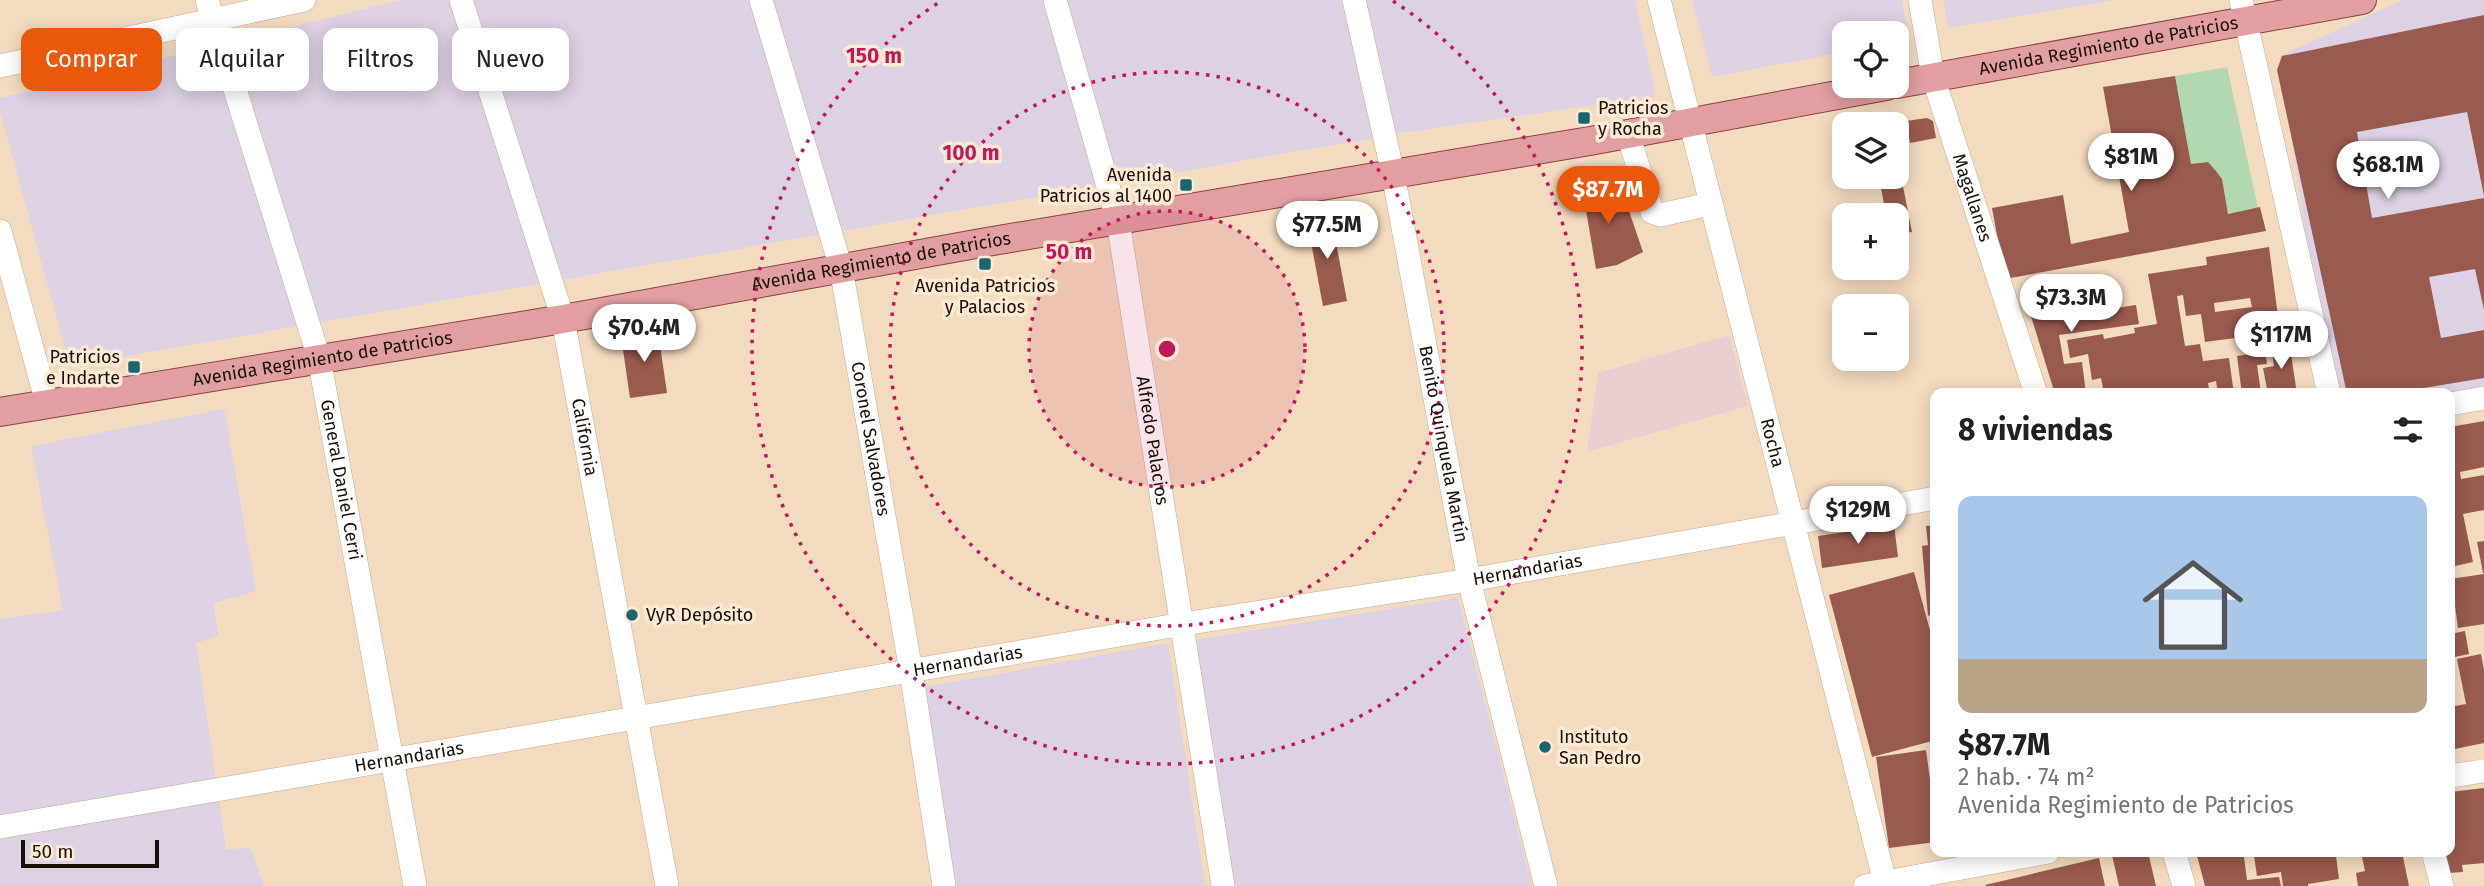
<!DOCTYPE html>
<html lang="es">
<head>
<meta charset="utf-8">
<style>
	body { margin:0; font-family:"Fira Sans",sans-serif; background:#f6f6f6; color:#202124; height:100vh; display:flex; flex-direction:column; font-size:26px; white-space:nowrap }
	* { box-sizing:border-box; margin:0 }
	p { font-size:23px; color:#757577 }
	.icon { flex:none; width:38px; height:38px; fill:none; stroke:currentColor; stroke-width:2; stroke-linecap:round; stroke-linejoin:round }
	.map { position:relative; flex:1; overflow:hidden }
	.drawer { position:absolute; left:1930px; top:388px; width:525px; height:469px; display:flex; flex-direction:column; background:#fff; border-radius:14px; box-shadow:0 4px 18px #0003 }
	.drawer>* { flex:none }
	.guide { position:absolute; left:21px; top:28px; width:665px; height:63px; display:flex; gap:14px }
	.buttons { position:absolute; left:1832px; top:21px; display:grid; gap:14px }
	.buttons a { display:grid; place-items:center; width:77px; height:77px; border-radius:14px; background:#fff; box-shadow:0 4px 18px #0003; font-size:35px }
	.scale { position:absolute; left:21px; bottom:18px; width:138px; box-sizing:border-box; padding-left:7px; border:4px solid #181007; border-top:0; font-size:19px; line-height:24px; white-space:nowrap; color:#181007; -webkit-text-stroke:5px #fdead4; paint-order:stroke }
	.price { position:absolute; translate:-50% -60px; padding:0 16px; border-radius:24px; background:#fff; color:#222; font-size:23px; line-height:46px; filter:drop-shadow(0 2px 4px #0008) }
	.price::after { content:''; position:absolute; left:50%; top:42px; width:21px; height:16px; margin-left:-10px; background:inherit; clip-path:polygon(0 0,100% 0,50% 100%) }
	.price.current { background:#ea580c; color:#fff }
	ul { padding:0; list-style:none }
	li { display:grid; align-content:center; gap:14px; height:371px; padding:0 28px }
	li+li { border-top:2px solid #e0e0e0 }
	li span { display:grid; place-items:center; height:217px; border-radius:14px; color:#555 }
	li>.icon { margin-inline-start:auto }
	span .icon { width:126px; height:126px; fill:#fffc; stroke-width:1 }
	li b { font-size:30px }
	h2 { display:flex; justify-content:space-between; align-items:center; height:84px; padding:0 28px; font-size:30px }
	.pill { padding:0 24px; border-radius:14px; background:#fff; box-shadow:0 4px 18px #0003; font-size:24px; line-height:63px }
	.pill.current { background:#ea580c; color:#fff }
	.map>svg:first-child { display:block }
	.industrial { fill:#ddd1e4 }
	.education { fill:#e9ced0 }
	.green { fill:#b1d8b0 }
	.building { fill:#995a4f; fill-rule:evenodd }
	.lines { fill:none; stroke-linecap:round; stroke-linejoin:round }
	.minor-casing { stroke:#c2ac92; stroke-width:24 }
	.major-casing { stroke:#8e4342; stroke-width:30 }
	.minor { stroke:#fff; stroke-width:23 }
	.major { stroke:#e29fa1; stroke-width:28 }
	.ring { fill:none; stroke:#c2185b; stroke-width:3.5; stroke-dasharray:3.5 7 }
	.poi-dot { fill:#1b6571; stroke:#fdead4; stroke-width:2.5 }
	.labels { text-anchor:middle; stroke-width:7; stroke-linejoin:round; paint-order:stroke }
	.street-label { font-size:18px; fill:#181007; stroke:#fdead4 }
	.poi-label { font-size:18px; fill:#181007; stroke:#fdead4; text-anchor:start }
	.centre { fill:#c2185b; stroke:#fdead4; stroke-width:3.5 }
	.ring-label { font-size:21px; text-anchor:middle; font-weight:bold; fill:#c2185b; stroke:#fdead4; stroke-width:7; stroke-linejoin:round; paint-order:stroke }
</style>
</head>
<body>
<div class="map">
<svg width="2484" height="886" viewBox="0 0 2484 886">
	<rect width="100%" height="100%" fill="#f3dbc0"/>
	<path class="industrial" d="M402,0h1233l21,96 -255,37 -1331,233 -70,-254v-14z
		M1692,0h210l7,40 -12,2v-9h-53v19l-132,25z
		M1943,0h170l-165,28z
		M2403,0h81v389l-34,5h-122l-48,-338z
		M224,409l32,182 -42,12 4,33 -22,7 30,206 25,-1 13,38h-264v-267l63,-9 -32,-164z
		M1458,598l74,288h-304l-40,-245z
		M1168,643l37,243h-258l-33,-197z"/>
	<path class="education" d="M1729,335l19,71 -161,46 11,-79z"/>
	<path class="green" d="M2227,67l31,141 -30,6c-4,-23 -3,-35 -20,-52l-17,2 -16,-88z"/>
	<path class="building" d="M2484,15v181l-17,-84 -110,20 15,86 112,-20v112l-9,-41 -46,8 12,61 43,-8v48l-96,16h-41l-70,-324 5,-14z
		M2175,76l16,88 17,-2 8,9 6,8 6,35 32,-7 6,24 -261,48 -13,-71 71,-13 8,49 58,-12 -26,-145z
		M1927,118l6,3 3,17 -26,5 -4,-22z
		M1897,156l15,76 -15,2v-19h-11l-7,-38h18z
		M1601,171l7,45 20,-8 15,44 -26,13 -21,4 -16,-94z
		M1331,216l16,85 -24,5 -16,-85z
		M2269,247l11,85 -75,10 -4,-28 -15,2 -3,-21 -6,1 8,50 15,-2 3,17 26,-3 5,36h-16l-2,-13 -8,2 2,11h-116l-1,-4 10,-2 -2,-10 -9,2 -4,-26 -18,4 -3,-18 36,-6 1,5 31,-6 -1,-5 23,-4 -9,-50 59,-9 -1,-8zM2250,298l2,9 -37,5 -1,-9z
		M2080,293l3,20 53,-8 3,19 -80,11 5,29 18,-2 4,32h-31l-29,-94z
		M658,331l9,62 -37,5 -9,-62z
		M2289,341l8,53h-29l-5,-26 11,-2 -3,-22z
		M2265,352l2,12 -10,1 4,28 -19,1 -5,-38z
		M2484,421v46l-24,5 1,7 23,-4v35l-21,4 10,48 -18,4 -5,-26v-113z
		M1894,525l4,32 -76,11 -4,-32z
		M1936,525v98h-1l-3,-9 -4,2 -6,-70 6,-1 -2,-19z
		M2484,541v32h-1l-6,-31z
		M1914,572l22,80v88l-64,17 -43,-162z
		M2484,574v50l-26,4 -3,-22 -5,1v-28z
		M2465,631l4,23 -19,4v-24z
		M2481,654l3,16v73l-34,7v-43l16,-3 -9,-45z
		M1926,750l6,44h4v48l-47,6 -13,-91z
		M2484,788v75l-22,2 1,7 -15,1 -2,-21h4v-60z
		M2124,852h24l8,34h-37l-7,-31z
		M2196,852h155v2l-15,2 3,23 -31,5v2h-25l-2,-14 -24,4 -3,-20 -10,1 3,23 32,-3 2,9h-76z
		M2361,852h41l7,34h-51l-2,-13 9,-2z
		M2099,858l6,28h-119l-1,-1z"/>
	<g class="lines">
		<g class="minor-casing">
			<g id="minor">
				<path id="s1" d="M207,0l112,358 96,528"/>
				<path id="s2" d="M461,0l102,319 104,567"/>
				<path id="s3" d="M761,0l80,268 70,403 33,215"/>
				<path id="s4" d="M1055,0l63,221 105,665"/>
				<path id="s5" d="M1354,0l39,174 76,406 77,306"/>
				<path id="s6" d="M1659,0l227,886"/>
				<path id="s7" d="M1920,0l13,77 103,317"/>
				<path d="M2241,0l88,394"/>
				<path d="M0,66l304,-66"/>
				<path d="M1628,134l24,78 9,3 48,-11"/>
				<path d="M0,231l47,172"/>
				<path d="M2450,404l34,-6"/>
				<path d="M2450,776l34,-5"/>
				<path id="s8" d="M0,827l1183,-203 286,-44 467,-82"/>
				<path d="M2174,852l10,34"/>
				<path d="M2433,852l9,34"/>
				<path d="M1865,886l183,-34"/>
			</g>
		</g>
		<g class="major-casing">
			<g id="major">
				<path id="s9" d="M1897,84l465,-84"/>
				<path id="s10" d="M0,412l563,-93 418,-76 609,-102 296,-55"/>
			</g>
		</g>
		<use href="#minor" class="minor"/>
		<use href="#major" class="major"/>
	</g>
	<circle cx="1167" cy="349" r="138" fill="#c2185b" fill-opacity=".12"/>
	<g class="ring">
		<circle cx="1167" cy="349" r="138"/>
		<circle cx="1167" cy="349" r="277"/>
		<path d="M1393 1A415 415 0 1 1 941 1"/>
	</g>
	<g class="poi-dot">
		<rect x="1577" y="111" width="14" height="14" rx="3.5"/>
		<rect x="1179" y="178" width="14" height="14" rx="3.5"/>
		<rect x="978" y="257" width="14" height="14" rx="3.5"/>
		<rect x="127" y="360" width="14" height="14" rx="3.5"/>
		<circle cx="632" cy="615" r="7"/>
		<circle cx="1545" cy="747" r="7"/>
	</g>
	<g class="labels">
		<g class="street-label">
			<text dy="6" stroke="none"><textPath href="#s9" startOffset="215">Avenida Regimiento de Patricios</textPath></text>
			<text dy="6" stroke="none"><textPath href="#s7" startOffset="205">Magallanes</textPath></text>
			<text dy="6" stroke="none"><textPath href="#s10" startOffset="894">Avenida Regimiento de Patricios</textPath></text>
			<text dy="6" stroke="none"><textPath href="#s10" startOffset="327">Avenida Regimiento de Patricios</textPath></text>
			<text dy="6" stroke="none"><textPath href="#s2" startOffset="455">California</textPath></text>
			<text dy="6" stroke="none"><textPath href="#s3" startOffset="453">Coronel Salvadores</textPath></text>
			<text dy="6" stroke="none"><textPath href="#s4" startOffset="452">Alfredo Palacios</textPath></text>
			<text dy="6" stroke="none"><textPath href="#s6" startOffset="457">Rocha</textPath></text>
			<text dy="6" stroke="none"><textPath href="#s5" startOffset="453">Benito Quinquela Martín</textPath></text>
			<text dy="6" stroke="none"><textPath href="#s1" startOffset="499">General Daniel Cerri</textPath></text>
			<text dy="6" stroke="none"><textPath href="#s8" startOffset="1549">Hernandarias</textPath></text>
			<text dy="6" stroke="none"><textPath href="#s8" startOffset="982">Hernandarias</textPath></text>
			<text dy="6" stroke="none"><textPath href="#s8" startOffset="415">Hernandarias</textPath></text>
		</g>
		<g class="poi-label">
			<text x="1598" y="114">Patricios<tspan x="1598" dy="21">y Rocha</tspan></text>
			<text x="1172" y="181" text-anchor="end">Avenida<tspan x="1172" dy="21">Patricios al 1400</tspan></text>
			<text x="985" y="292" text-anchor="middle">Avenida Patricios<tspan x="985" dy="21">y Palacios</tspan></text>
			<text x="120" y="363" text-anchor="end">Patricios<tspan x="120" dy="21">e Indarte</tspan></text>
			<text x="646" y="621">VyR Depósito</text>
			<text x="1559" y="743">Instituto<tspan x="1559" dy="21">San Pedro</tspan></text>
		</g>
	</g>
	<circle cx="1167" cy="349" r="10" class="centre"/>
	<g class="ring-label">
		<text x="874" y="63">150 m</text>
		<text x="971" y="160">100 m</text>
		<text x="1069" y="259">50 m</text>
	</g>
</svg>
<div class="buttons">
<a><svg class="icon" aria-label="locate" viewBox="0 0 24 24"><circle cx="12" cy="12" r="6"/><path d="M12 2v4M12 18v4M2 12h4M18 12h4"/></svg></a>
<a><svg class="icon" aria-label="layers" viewBox="0 0 24 24"><path d="M12 4l9 5-9 5-9-5zM3 14l9 5 9-5"/></svg></a>
<a>+</a>
<a>−</a>
</div>
<div class="scale">50 m</div>
<b class="price" style="left:2131px;top:193px">$81M</b>
<b class="price" style="left:2388px;top:201px">$68.1M</b>
<b class="price current" style="left:1608px;top:226px">$87.7M</b>
<b class="price" style="left:1327px;top:261px">$77.5M</b>
<b class="price" style="left:2071px;top:334px">$73.3M</b>
<b class="price" style="left:644px;top:364px">$70.4M</b>
<b class="price" style="left:2281px;top:371px">$117M</b>
<b class="price" style="left:1858px;top:546px">$129M</b>
<div class="guide">
<a class="pill current">Comprar</a>
<a class="pill">Alquilar</a>
<a class="pill">Filtros</a>
<a class="pill">Nuevo</a>
</div>
<section class="drawer">
<h2>8 viviendas<svg class="icon" aria-label="filters" viewBox="0 0 24 24"><path d="M4 7h16M4 17h16"/><circle cx="9" cy="7" r="2"/><circle cx="15" cy="17" r="2"/></svg></h2>
<ul>
<li><span style="background:linear-gradient(#a9c7e8 75%,#b9a48a 0)"><svg class="icon" aria-label="home" viewBox="0 0 24 24"><path d="M3 11l9-7 9 7M6 9v11h12V9"/></svg></span><div><b>$87.7M</b><p>2 hab. · 74 m²</p><p>Avenida Regimiento de Patricios</p></div></li>
</ul>
</section>
</div>
</body>
</html>
